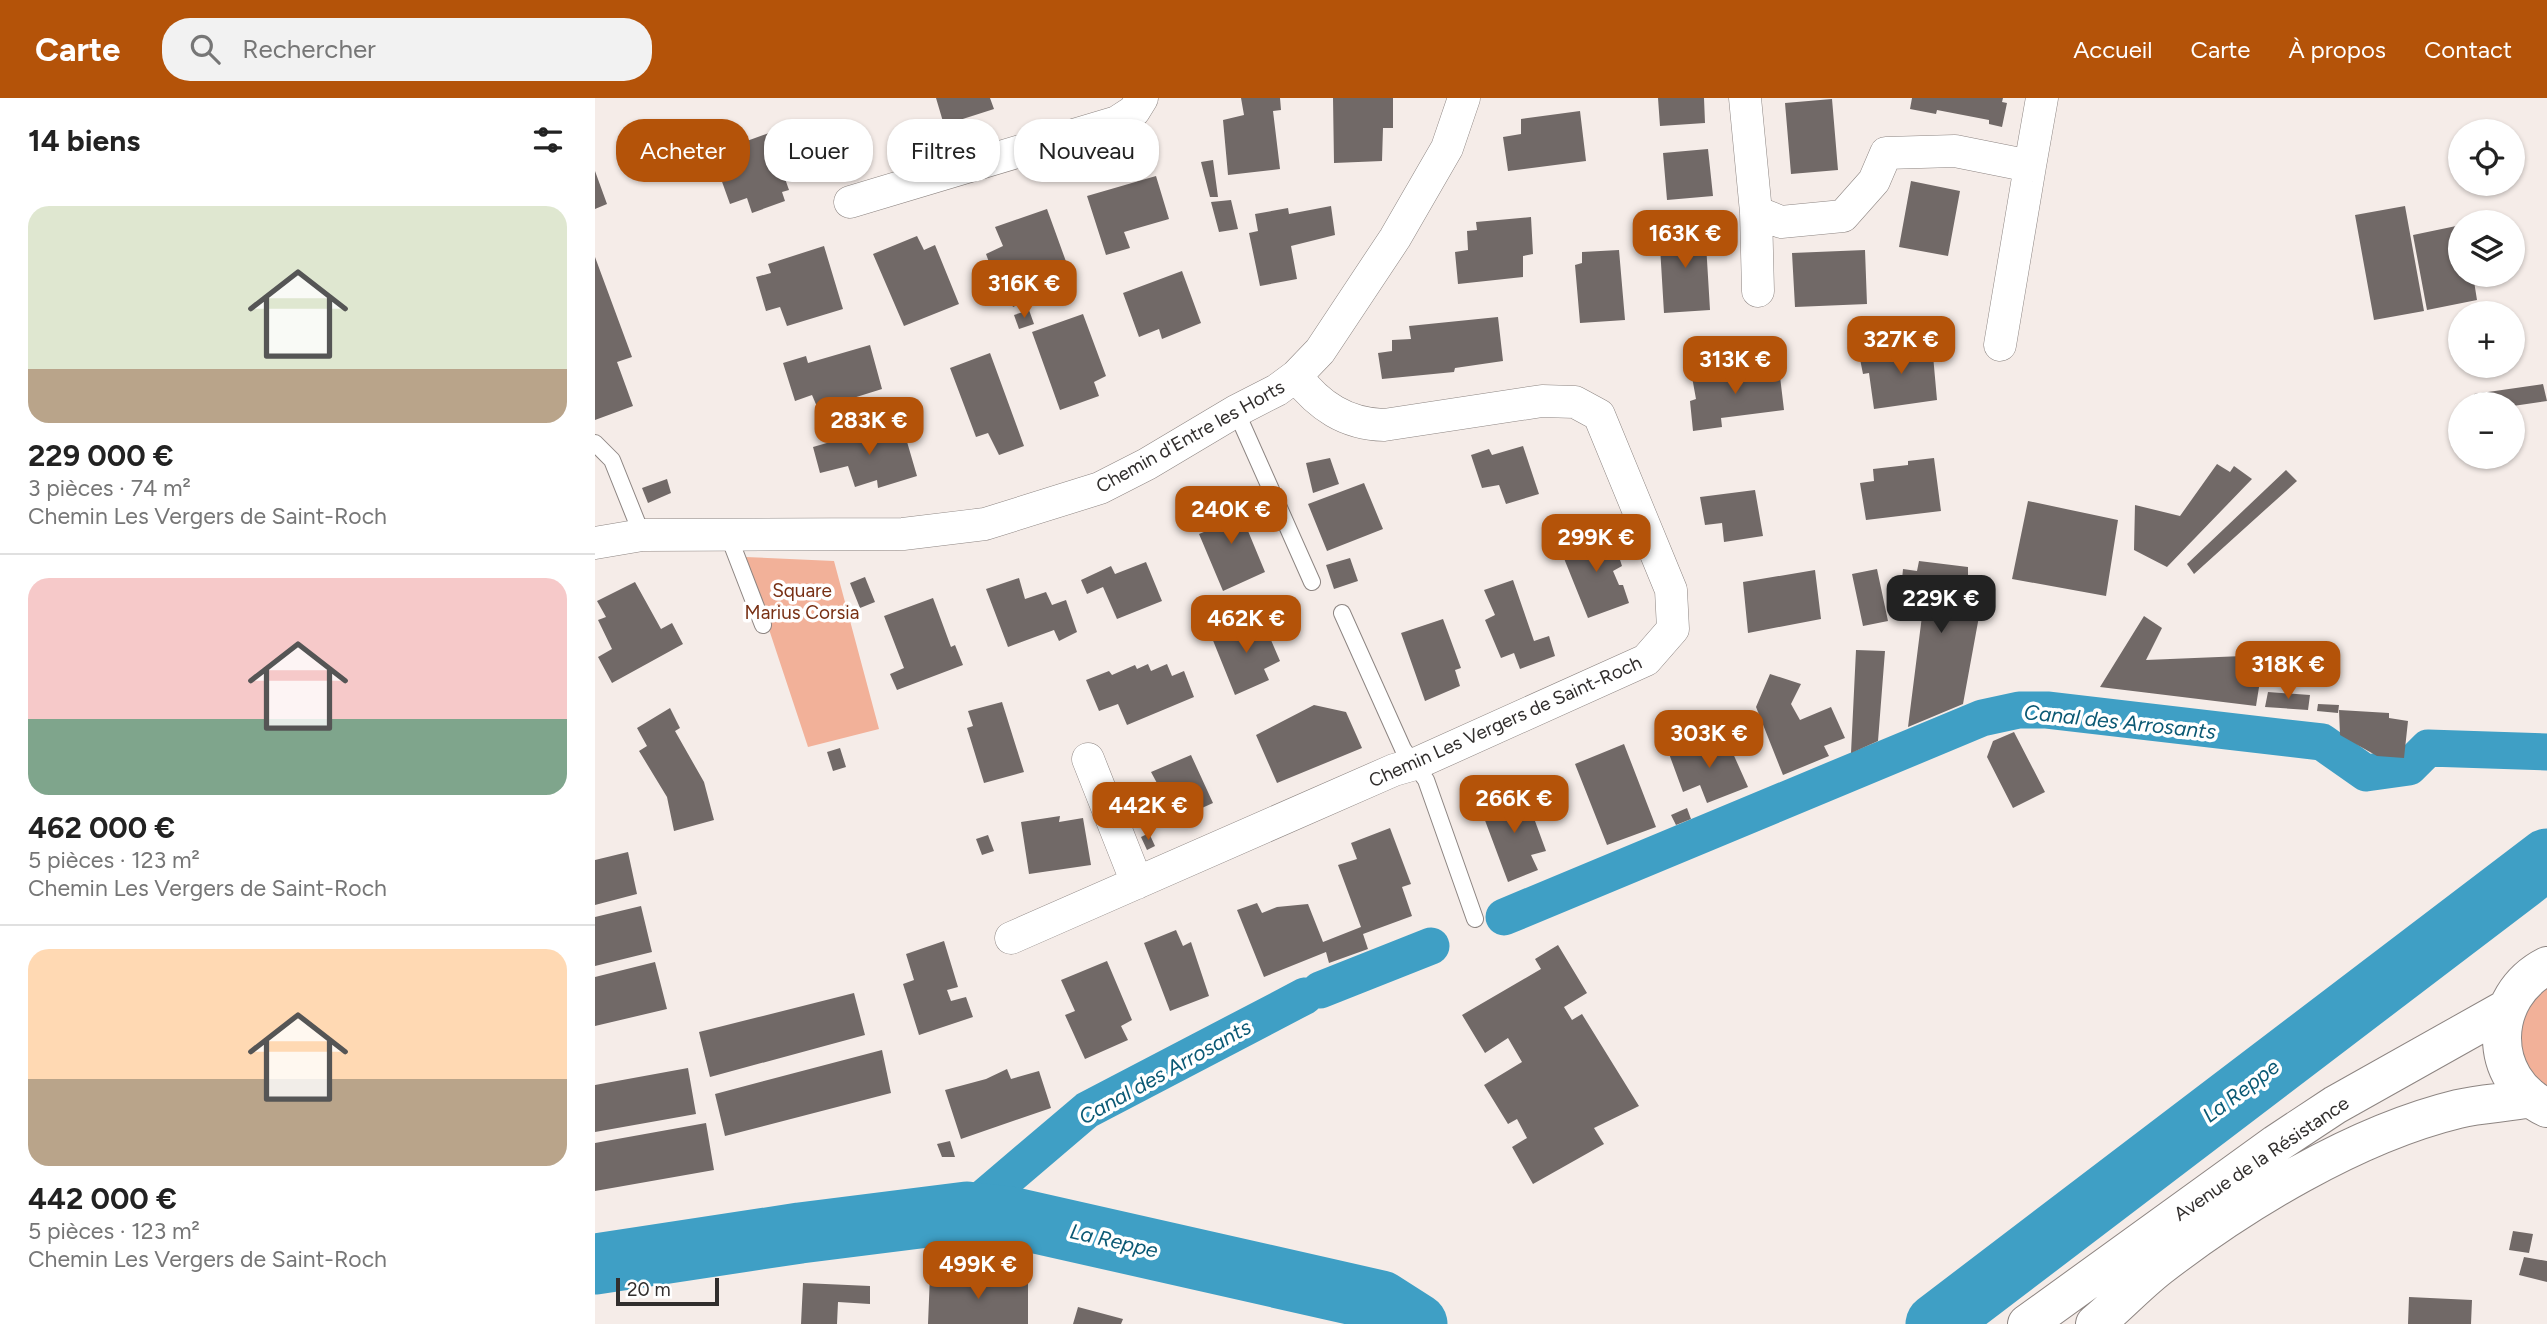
<!DOCTYPE html>
<html lang="fr">
<head>
<meta charset="utf-8">
<style>
	body { margin:0; font-family:Figtree,sans-serif; background:#f2f2f2; color:#222; height:100vh; display:flex; flex-direction:column; font-size:26px; white-space:nowrap }
	* { box-sizing:border-box; margin:0 }
	p { font-size:23px; color:#767676 }
	.icon { flex:none; width:38px; height:38px; fill:none; stroke:currentColor; stroke-width:2; stroke-linecap:round; stroke-linejoin:round }
	.map { position:relative; flex:1; overflow:hidden }
	.drawer { display:flex; flex-direction:column; background:#fff; width:595px }
	.drawer>* { flex:none }
	.top-card { position:absolute; left:21px; top:21px; width:665px; height:63px; display:flex; gap:14px }
	.controls { position:absolute; left:1853px; top:21px; display:grid; gap:14px }
	.controls a { display:grid; place-items:center; width:77px; height:77px; border-radius:50%; background:#fff; box-shadow:0 2px 5px #0004; font-size:35px }
	.scale { position:absolute; left:21px; bottom:18px; width:103px; box-sizing:border-box; padding-left:7px; border:4px solid #312e2d; border-top:0; font-size:19px; line-height:24px; white-space:nowrap; color:#312e2d; -webkit-text-stroke:5px #fff; paint-order:stroke }
	.price { position:absolute; translate:-50% -60px; padding:0 16px; border-radius:14px; background:#b45309; color:#fff; font-size:23px; line-height:46px; filter:drop-shadow(0 2px 4px #0008) }
	.price::after { content:''; position:absolute; left:50%; top:42px; width:21px; height:16px; margin-left:-10px; background:inherit; clip-path:polygon(0 0,100% 0,50% 100%) }
	.price.on { background:#222; color:#fff }
	ul { padding:0; list-style:none }
	li { display:grid; align-content:center; gap:14px; height:371px; padding:0 28px }
	li+li { border-top:2px solid #e0e0e0 }
	li span { display:grid; place-items:center; height:217px; border-radius:21px; color:#555 }
	li>.icon { margin-inline-start:auto }
	span .icon { width:126px; height:126px; fill:#fffc; stroke-width:1 }
	li b { font-size:30px }
	h2 { display:flex; justify-content:space-between; align-items:center; height:84px; padding:0 28px; font-size:30px }
	.chip { padding:0 24px; border-radius:28px; background:#fff; box-shadow:0 2px 5px #0004; font-size:24px; line-height:63px }
	.chip.on { background:#b45309; color:#fff }
	header { display:flex; align-items:center; gap:42px; box-sizing:border-box; height:98px; padding:0 35px; background:#b45309; color:#fff }
	header strong { font-size:33px }
	nav { display:flex; gap:38px; margin-inline-start:auto; font-size:24px }
	.search { width:490px; height:63px; background:#f2f2f2; display:flex; align-items:center; gap:18px; box-sizing:border-box; padding:0 24px; border-radius:28px; color:#767676; font-size:26px }
	main { display:flex; flex:1; min-height:0 }
	.map>svg:first-child { display:block }
	.green { fill:#f2b199 }
	.lines { fill:none; stroke-linecap:round; stroke-linejoin:round }
	.canal { stroke:#3f9fc5; stroke-width:37 }
	.river { stroke:#3f9fc5; stroke-width:61 }
	.building { fill:#716967 }
	.lane-casing { stroke:#8d8582; stroke-width:18 }
	.street-casing { stroke:#8d8582; stroke-width:33 }
	.secondary-casing { stroke:#8d8582; stroke-width:40 }
	.lane { stroke:#fff; stroke-width:16 }
	.street { stroke:#fff; stroke-width:32 }
	.secondary { stroke:#fff; stroke-width:38 }
	.labels { text-anchor:middle; stroke-width:7; stroke-linejoin:round; paint-order:stroke }
	.street-label { font-size:19px; fill:#312e2d; stroke:#fff }
	.park-label { font-size:19px; fill:#783014; stroke:#fff }
	.water-label { font-size:21px; font-style:italic; fill:#0b5974; stroke:#fff }
</style>
</head>
<body>
<header>
<strong>Carte</strong>
<div class="search"><svg class="icon" aria-label="search" viewBox="0 0 24 24"><circle cx="10" cy="10" r="6"/><path d="M15 15l6 6"/></svg>Rechercher</div>
<nav><a>Accueil</a><a>Carte</a><a>À propos</a><a>Contact</a></nav>
</header>
<main>
<section class="drawer">
<h2>14 biens<svg class="icon" aria-label="filters" viewBox="0 0 24 24"><path d="M4 7h16M4 17h16"/><circle cx="9" cy="7" r="2"/><circle cx="15" cy="17" r="2"/></svg></h2>
<ul>
<li><span style="background:linear-gradient(#dfe7d0 75%,#b9a48a 0)"><svg class="icon" aria-label="home" viewBox="0 0 24 24"><path d="M3 11l9-7 9 7M6 9v11h12V9"/></svg></span><div><b>229 000 €</b><p>3 pièces · 74 m²</p><p>Chemin Les Vergers de Saint-Roch</p></div></li>
<li><span style="background:linear-gradient(#f6c9c9 65%,#7fa58c 0)"><svg class="icon" aria-label="home" viewBox="0 0 24 24"><path d="M3 11l9-7 9 7M6 9v11h12V9"/></svg></span><div><b>462 000 €</b><p>5 pièces · 123 m²</p><p>Chemin Les Vergers de Saint-Roch</p></div></li>
<li><span style="background:linear-gradient(#ffd9b3 60%,#b9a48a 0)"><svg class="icon" aria-label="home" viewBox="0 0 24 24"><path d="M3 11l9-7 9 7M6 9v11h12V9"/></svg></span><div><b>442 000 €</b><p>5 pièces · 123 m²</p><p>Chemin Les Vergers de Saint-Roch</p></div></li>
</ul>
</section>
<div class="map">
<svg width="1952" height="1226" viewBox="0 0 1952 1226">
	<rect width="100%" height="100%" fill="#f5ece8"/>
	<path class="green" d="M150,459l89,4 45,168 -71,18z
		M1952,868v142l-4,-1 -37,-98z"/>
	<g class="lines">
		<path class="canal" d="M909,819l478,-199 37,-8h28l275,32 44,31 43,-6 19,-19 119,4
			M725,892l111,-44
			M372,1114l120,-102 218,-114"/>
		<path class="river" d="M0,1166l205,-31 167,-21 43,5 371,84 36,23
			M1341,1226l611,-465"/>
	</g>
	<path class="building" d="M341,0h54l4,11 -50,16z
		M646,0h39l1,12 -8,1 7,58 -52,6 -5,-55 21,-5z
		M738,0h60v30h-10l-1,33 -48,2z
		M1063,0h46l1,25 -45,3z
		M1317,0h91l-1,4 5,1 -5,24 -13,-3v-4l-52,-10 -1,4 -26,-5z
		M1237,1l6,71 -47,4 -6,-71z
		M985,13l6,50 -78,10 -5,-34 18,-3v-15z
		M133,35l5,13 36,-13 20,57 -7,2 3,9 -33,12 -5,-15 -17,6 -23,-64z
		M1113,51l5,47 -46,4 -4,-47z
		M618,62l5,37h-8l-9,-35z
		M0,73l12,33 -12,5z
		M561,78l13,43 -45,13 6,16 -24,7 -19,-59z
		M1316,83l49,10 -12,65 -49,-9z
		M636,102l7,29 -19,3 -8,-30z
		M736,108l4,29 -44,11 6,33 -37,7 -11,-53 9,-2 -3,-17 33,-6 1,6z
		M1810,108l19,105 -50,9 -19,-105z
		M452,111l21,58 -52,20 -3,-8 -16,5 -11,-30 17,-8 -8,-19z
		M936,119l2,37 -10,2v21l-65,7 -3,-32 13,-2 -1,-19 10,-1 -1,-8z
		M1866,127v50h12l4,25 -50,10 -14,-75z
		M1110,129l5,83 -46,3 -5,-83z
		M322,138l7,14 11,-5 24,59 -55,22 -31,-72z
		M229,148l19,63 -56,17 -7,-19 -14,4 -10,-34 15,-4 -3,-9z
		M1024,152l6,70 -45,3 -5,-58 7,-2v-11z
		M1270,152l2,54 -72,3 -3,-54z
		M0,159l37,100 -15,5 16,44 -38,14z
		M587,173l19,52 -39,16 -3,-10 -20,8 -16,-44z
		M427,192l5,11 -14,6 -4,-11z
		M434,212l5,14 -15,5 -5,-14z
		M488,216l23,62 -12,6 5,14 -39,14 -28,-78z
		M903,219l5,44 -48,7 -1,4 -72,7 -4,-26 14,-2v-11l19,-1 -2,-13z
		M1337,246l5,56 -63,9 -5,-36 -6,1 -4,-20z
		M275,247l12,44 -64,20 -6,-14 -17,6 -12,-38 23,-7 2,7z
		M395,255l34,93 -25,9 -11,-22 -12,4 -26,-69z
		M1184,270l5,42 -63,8 1,9 -29,4 -3,-30 6,-2 -4,-22z
		M1948,286l4,17 -34,5 -38,-2 -1,-10z
		M308,330l14,48 -39,12 -1,-8 -22,7 -7,-21 -28,7 -7,-26 62,-18 2,6z
		M928,348l16,48 -33,10 -7,-19 -17,3 -11,-33 18,-6 3,6z
		M735,360l9,26 -26,9 -7,-30z
		M1339,360l7,53 -75,9 -6,-37 14,-2 -1,-12 35,-4v-4z
		M1622,366l13,8 4,-6 18,13 -85,88 -33,-17 1,-45 45,11z
		M1691,372l11,11 -103,93 -7,-10z
		M72,381l4,14 -23,10 -6,-15z
		M769,385l19,46 -56,22 -19,-47z
		M1160,392l8,46 -39,6 -2,-19 -17,2 -5,-28z
		M646,400l6,14 -6,2 24,58 -42,19 -24,-57 17,-7 -6,-16z
		M1433,403l90,19 -12,76 -94,-17z
		M1016,434l11,34 -9,5 6,14h4l6,18 -41,15 -27,-67z
		M755,460l8,23 -24,8 -8,-24z
		M1324,463l49,6v20l16,2 -21,115 -55,23 14,-111 -23,-4 4,-43 14,2z
		M551,464l16,39 -45,18 -14,-32 -16,7 -6,-14 30,-14 4,8z
		M1282,471l11,52 -25,5 -11,-52z
		M1220,472l6,49 -73,14 -5,-51z
		M270,479l10,25 -15,6 -10,-25z
		M424,480l6,21 21,-7 6,13 14,-5 11,32 -18,9 -5,-11 -46,17 -22,-58z
		M918,482l21,61 15,-5 6,20 -35,13 -6,-16 -13,5 -16,-38 10,-5 -11,-25z
		M40,484l26,47 11,-6 11,21 -71,39 -14,-26 14,-8 -14,-29 8,-3 -9,-16z
		M338,500l18,49 4,-2 8,20 -66,25 -7,-16 14,-6 -20,-52z
		M1549,518l18,12 -16,32 97,-4v24l17,1 -4,25 -156,-19z
		M666,519l19,44 -16,8 5,11 -34,15 -23,-57z
		M848,521l18,49 -6,2 5,16 -35,15 -24,-68z
		M1261,552l29,1 -7,90 -27,12z
		M553,566l3,7 16,-7 5,12 12,-5 10,26 -67,28 -9,-21 -19,7 -13,-31 23,-9 3,4 23,-10 2,4z
		M1175,576l31,10 -10,20 9,16 31,-13 14,31 -21,8 5,10 -46,19 -27,-68z
		M1673,594l42,3 -2,15 -43,-3z
		M407,604l22,70 -40,11 -17,-55 6,-2 -5,-15z
		M1723,606l21,1 -1,8 -21,-2z
		M719,607l32,7 16,36 -85,35 -21,-48z
		M75,610l10,20 -5,3 29,51 10,38 -40,11 -7,-34 -28,-46 8,-5 -10,-18z
		M1744,612l50,3v5l19,3 -4,37 -27,-2 -37,-21z
		M1419,634l31,60 -32,16 -26,-51 6,-16z
		M1132,642l21,47 -41,16 -7,-18 -17,7 -15,-41 19,-6 3,7z
		M1029,646l32,83 -49,18 -32,-81z
		M245,650l6,19 -13,4 -6,-19z
		M596,657l22,48 -51,23 -16,-36 12,-5 -7,-13z
		M929,693l22,60 -15,4 7,15 -30,12 -28,-75z
		M1092,710l4,11 -15,6 -5,-10z
		M465,718l-1,6 24,-4 8,47 -62,9 -8,-52z
		M795,730l21,56 -9,3 10,29 -49,18 5,15 -39,14 -3,-11 -62,25 -27,-67 20,-7 5,10 15,-6 31,-3 15,38 38,-15 -23,-62 19,-6 -6,-16z
		M554,735l6,13 -8,4 -6,-13z
		M393,737l6,16 -12,4 -6,-16z
		M33,754l9,42 -42,11v-45z
		M46,808l11,46 -57,14v-49z
		M581,832l7,16 8,-4 18,54 -39,15 -26,-68z
		M349,843l14,46 -11,3 4,11 15,-4 7,20 -54,18 -16,-51 11,-4 -8,-26z
		M963,847l29,48 -23,14 8,13 10,-6 57,92 -45,22 10,16 -71,40 -21,-37 15,-9 -10,-19 -9,5 -24,-39 38,-23 -14,-24 -23,15 -23,-38 79,-46 -6,-10z
		M512,863l25,59 -11,6 7,14 -43,19 -20,-44 10,-4 -14,-31z
		M60,864l12,47 -72,17v-49z
		M259,895l11,42 -155,42 -11,-45z
		M287,952l9,43 -166,43 -10,-42z
		M93,970l8,46 -101,18v-47z
		M412,971l4,10 28,-8 12,37 -90,31 -16,-49 41,-11z
		M111,1025l8,47 -119,21v-48z
		M355,1043l5,16h-13l-5,-13z
		M1918,1133l20,3 -4,19 -20,-3z
		M1929,1159l23,4v21l-28,-7z
		M335,1177l98,4v45h-100z
		M208,1185l67,3v18l-32,-2 -1,22h-36z
		M1814,1199l63,3 -1,24h-63z
		M483,1209l45,12 -2,5h-48z"/>
	<g class="lines">
		<g class="lane-casing">
			<path id="lane" d="M641,313l76,171
				M0,345l17,17 30,75
				M134,439l34,88
				M747,515l61,136 23,31 49,139"/>
		</g>
		<g class="street-casing">
			<path id="street" d="M1150,0l11,114 25,10 62,-6 31,-35 12,-28 69,-2 75,15 12,-68
				M255,104l267,-80 17,-11 8,-13
				M1161,114l2,79
				M1405,247l30,-179
				M0,445l47,-8 261,-1 82,-10 115,-36 47,-24 89,-53 41,-21 19,-14 24,-25 75,-113 52,-90 17,-50
				M493,661l49,124
				M416,840l383,-168 21,-6 231,-104 27,-31 -2,-39 -72,-175 -24,-13 -33,-1 -158,24c-38,-1 -65,-19 -88,-49"/>
		</g>
		<g class="secondary-casing">
			<path id="secondary" d="M1952,868c-59,30 -61,113 0,142
				M1432,1226l249,-180 59,-39 171,-96
				M1500,1226c22,-18 41,-39 64,-57 83,-64 196,-133 299,-158 24,-6 49,-6 73,-11"/>
		</g>
		<use href="#lane" class="lane"/>
		<use href="#street" class="street"/>
		<use href="#secondary" class="secondary"/>
	</g>
	<g class="labels">
		<g class="street-label">
			<text transform="translate(595 338) rotate(-29)" y="7">Chemin d'Entre les Horts</text>
			<text transform="translate(910 623) rotate(-24)" y="7">Chemin Les Vergers de Saint-Roch</text>
			<text transform="translate(1666 1060) rotate(-34)" y="7">Avenue de la Résistance</text>
		</g>
		<g class="park-label">
			<text x="207" y="499">Square<tspan x="207" dy="22">Marius Corsia</tspan></text>
		</g>
		<g class="water-label">
			<text transform="translate(1525 624) rotate(6)" y="7">Canal des Arrosants</text>
			<text transform="translate(570 974) rotate(-29)" y="7">Canal des Arrosants</text>
			<text transform="translate(1646 993) rotate(-37)" y="7">La Reppe</text>
			<text transform="translate(519 1143) rotate(13)" y="7">La Reppe</text>
		</g>
	</g>
</svg>
<div class="controls">
<a><svg class="icon" aria-label="locate" viewBox="0 0 24 24"><circle cx="12" cy="12" r="6"/><path d="M12 2v4M12 18v4M2 12h4M18 12h4"/></svg></a>
<a><svg class="icon" aria-label="layers" viewBox="0 0 24 24"><path d="M12 4l9 5-9 5-9-5zM3 14l9 5 9-5"/></svg></a>
<a>+</a>
<a>−</a>
</div>
<div class="scale">20 m</div>
<b class="price" style="left:1090px;top:172px">163K €</b>
<b class="price" style="left:429px;top:222px">316K €</b>
<b class="price" style="left:1306px;top:278px">327K €</b>
<b class="price" style="left:1140px;top:298px">313K €</b>
<b class="price" style="left:274px;top:359px">283K €</b>
<b class="price" style="left:636px;top:448px">240K €</b>
<b class="price" style="left:1001px;top:476px">299K €</b>
<b class="price on" style="left:1346px;top:537px">229K €</b>
<b class="price" style="left:651px;top:557px">462K €</b>
<b class="price" style="left:1693px;top:603px">318K €</b>
<b class="price" style="left:1114px;top:672px">303K €</b>
<b class="price" style="left:919px;top:737px">266K €</b>
<b class="price" style="left:553px;top:744px">442K €</b>
<b class="price" style="left:383px;top:1203px">499K €</b>
<div class="top-card">
<a class="chip on">Acheter</a>
<a class="chip">Louer</a>
<a class="chip">Filtres</a>
<a class="chip">Nouveau</a>
</div>
</div>
</main>
</body>
</html>
